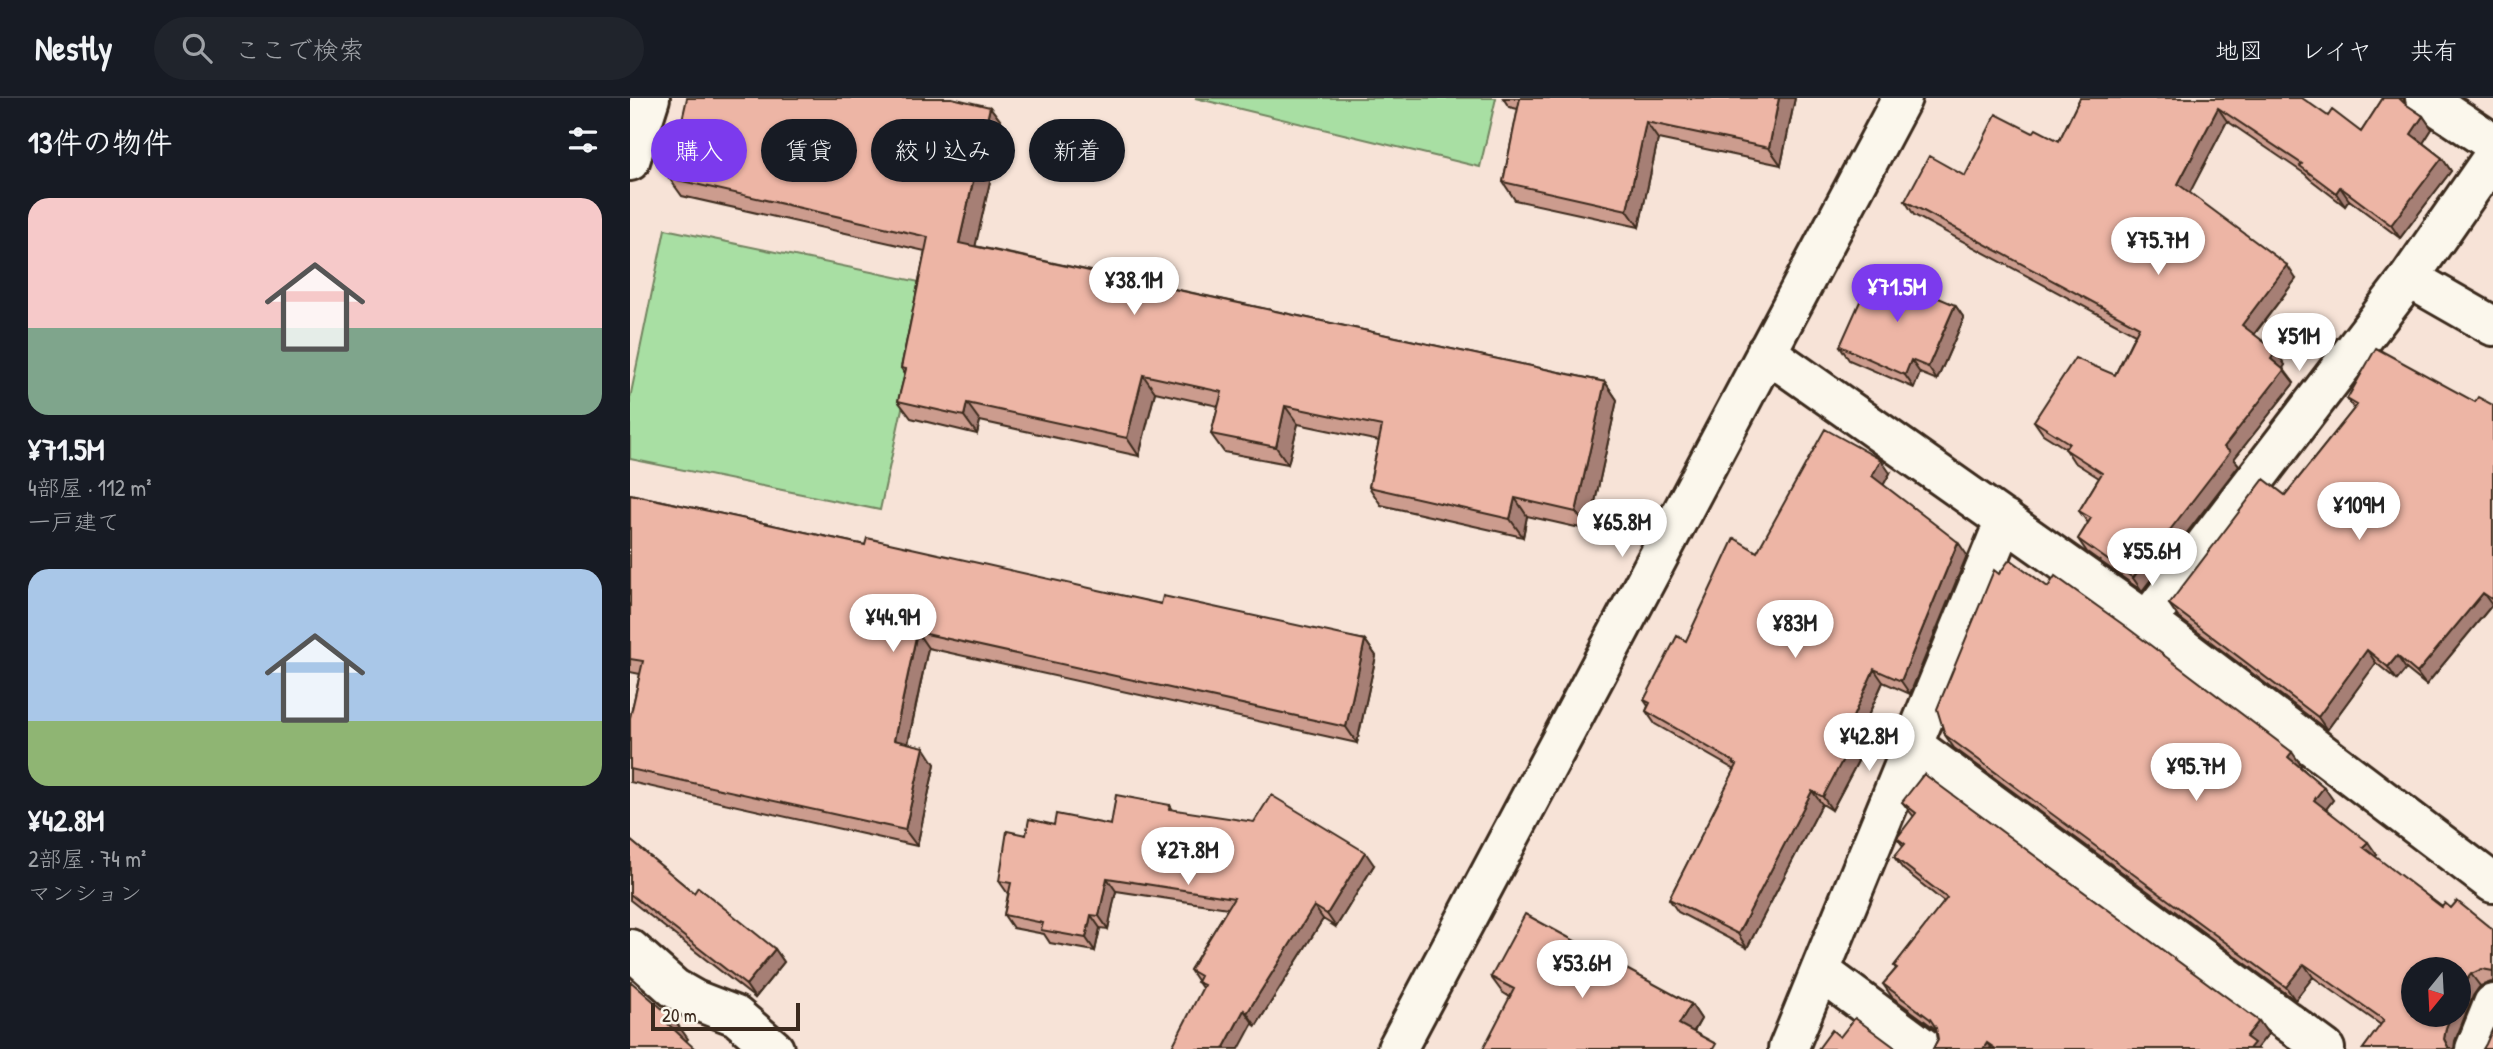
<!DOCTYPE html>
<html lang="ja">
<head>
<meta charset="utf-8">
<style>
	body { margin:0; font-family:"Patrick Hand","Klee One",sans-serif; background:#20242c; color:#f1f3f6; height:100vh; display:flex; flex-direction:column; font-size:26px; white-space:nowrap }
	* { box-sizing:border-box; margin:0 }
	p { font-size:23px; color:#9ea1a6 }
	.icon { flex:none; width:38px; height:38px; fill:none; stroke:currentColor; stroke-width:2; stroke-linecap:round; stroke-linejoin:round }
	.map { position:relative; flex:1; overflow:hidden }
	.details { display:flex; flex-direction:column; background:#171b24; width:630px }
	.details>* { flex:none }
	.hud { position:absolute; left:21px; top:21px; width:665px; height:63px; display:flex; gap:14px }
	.needle { width:46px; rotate:198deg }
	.fabs { position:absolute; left:1771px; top:859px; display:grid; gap:14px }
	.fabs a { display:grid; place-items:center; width:70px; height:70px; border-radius:50%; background:#171b24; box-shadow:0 2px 5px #0004; font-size:35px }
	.scale { position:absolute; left:21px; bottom:18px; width:149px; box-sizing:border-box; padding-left:7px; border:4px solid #3b2a1e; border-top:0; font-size:19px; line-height:24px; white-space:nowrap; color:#3b2a1e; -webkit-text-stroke:5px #fbf7ec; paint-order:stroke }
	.price { position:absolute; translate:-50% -60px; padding:0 16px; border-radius:24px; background:#fff; color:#222; font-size:23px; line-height:46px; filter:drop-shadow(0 2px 4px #0008) }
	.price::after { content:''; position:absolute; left:50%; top:42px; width:21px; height:16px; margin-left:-10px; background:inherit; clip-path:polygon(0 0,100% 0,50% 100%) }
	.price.current { background:#7c3aed; color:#fff }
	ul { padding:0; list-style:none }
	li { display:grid; align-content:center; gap:14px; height:371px; padding:0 28px }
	li span { display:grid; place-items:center; height:217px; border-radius:21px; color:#555 }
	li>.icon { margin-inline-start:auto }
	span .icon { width:126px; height:126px; fill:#fffc; stroke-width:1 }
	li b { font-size:30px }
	h2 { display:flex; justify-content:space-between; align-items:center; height:84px; padding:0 28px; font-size:30px }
	.pill { padding:0 24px; border-radius:32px; background:#171b24; box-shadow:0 2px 5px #0004; font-size:24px; line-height:63px }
	.pill.current { background:#7c3aed; color:#fff }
	header { display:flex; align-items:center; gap:42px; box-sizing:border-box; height:98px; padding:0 35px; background:#171b24; border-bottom:2px solid #363941 }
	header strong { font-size:33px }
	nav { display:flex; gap:38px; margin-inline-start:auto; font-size:24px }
	.search { width:490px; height:63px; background:#20242c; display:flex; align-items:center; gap:18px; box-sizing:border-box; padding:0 24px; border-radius:38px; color:#9ea1a6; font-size:26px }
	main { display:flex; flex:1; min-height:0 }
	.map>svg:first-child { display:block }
	.green { fill:#a8dfa3; stroke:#728460; stroke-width:2 }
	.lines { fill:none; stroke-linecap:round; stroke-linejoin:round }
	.minor-casing { stroke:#3b2a1e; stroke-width:44 }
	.tertiary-casing { stroke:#3b2a1e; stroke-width:44 }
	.minor { stroke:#fbf7ec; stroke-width:38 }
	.tertiary { stroke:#fbf7ec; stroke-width:38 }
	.wall { fill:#cc9c8e; stroke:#3b2a1e; stroke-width:2 }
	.shaded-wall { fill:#a67f74; stroke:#3b2a1e; stroke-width:2 }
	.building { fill:#edb5a5; stroke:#3b2a1e; stroke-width:2 }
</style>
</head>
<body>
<header>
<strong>Nestly</strong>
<div class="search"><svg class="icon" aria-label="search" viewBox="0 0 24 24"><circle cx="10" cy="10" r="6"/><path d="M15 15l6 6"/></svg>ここで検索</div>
<nav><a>地図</a><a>レイヤ</a><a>共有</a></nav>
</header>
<main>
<section class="details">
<h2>13件の物件<svg class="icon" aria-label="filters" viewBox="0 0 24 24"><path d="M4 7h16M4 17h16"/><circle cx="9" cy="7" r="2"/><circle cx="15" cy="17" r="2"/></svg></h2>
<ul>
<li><span style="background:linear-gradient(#f6c9c9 60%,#7fa58c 0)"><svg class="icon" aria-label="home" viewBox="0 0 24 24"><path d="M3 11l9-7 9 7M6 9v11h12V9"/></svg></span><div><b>¥71.5M</b><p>4部屋 · 112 m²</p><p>一戸建て</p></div></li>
<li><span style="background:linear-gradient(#a9c7e8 70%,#8fb573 0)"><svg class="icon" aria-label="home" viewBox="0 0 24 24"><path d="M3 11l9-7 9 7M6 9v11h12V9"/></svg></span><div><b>¥42.8M</b><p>2部屋 · 74 m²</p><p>マンション</p></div></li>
</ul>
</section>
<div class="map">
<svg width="1863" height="951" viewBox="0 0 1863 951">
	<rect width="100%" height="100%" fill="#f7e3d7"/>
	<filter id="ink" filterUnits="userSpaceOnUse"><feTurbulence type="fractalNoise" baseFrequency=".0143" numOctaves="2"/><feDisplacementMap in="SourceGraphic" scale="14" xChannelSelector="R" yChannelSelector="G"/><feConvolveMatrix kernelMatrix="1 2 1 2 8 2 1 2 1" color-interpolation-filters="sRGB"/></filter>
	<g filter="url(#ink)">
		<path class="green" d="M565,0h301l-16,69z
			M35,131l264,55 -49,226 -250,-51v-61z"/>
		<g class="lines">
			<g class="minor-casing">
				<path id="minor" d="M1795,0l68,45
					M0,63l20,-63
					M1779,180l84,48
					M1136,254l381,269 346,262
					M1517,523l262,-343 84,-121
					M1283,647l412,304
					M0,851l44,39 21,12 41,16 38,33
					M1190,873l105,78
					M1158,951l217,-529
					M1845,951l18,-45"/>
			</g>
			<g class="tertiary-casing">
				<path id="tertiary" d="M767,951l505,-951"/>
			</g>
			<use href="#minor" class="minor"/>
			<use href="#tertiary" class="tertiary"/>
		</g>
		<path class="wall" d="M873,0h292l-14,67 -123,-26 -19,88 -124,-27 -12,-18 15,-73 -9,-2z
			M1450,0l248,18 33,16 22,-34h20l2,6 18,12 9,13 -9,14 19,15 9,13 -51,67 -51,-38 -4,6 -35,-27 -5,-5 -78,-53 -38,72 107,86 -42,56 31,30 -2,3 11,15 -60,76 5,6 -97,126 -55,-39 -9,-13 10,-16 -9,-12 20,-33 -25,-16 -9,-14 -22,-14 -9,-13 81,-46 20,-41 -221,-119 -9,-14 60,-25 68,-43 26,8z
			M360,9l13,17 -28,122 630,136 12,18 -28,130 -62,-14 -4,21 -142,-32 -12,-18 10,-46 -81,-17 -10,40 -64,-12 -13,-18 7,-28 -63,-14 -16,64 -159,-35 -3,13 -66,-16 -13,-17 7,-27 -4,-6 24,-117 -243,-55 -13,-18z
			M1325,207l9,13 -27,62 -17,-7 -6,15 -65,-28 -9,-14z
			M1717,301l128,3 18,3v201l-1,-1 -66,80 -20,-16 -9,11 -21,-17 -49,67 -149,-113 -9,-13 116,-109 69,-86z
			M1260,375l-7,12 84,70 -57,139 -27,-12 -31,70 6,9 -26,49 -10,-6 -75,144 -69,-36 -9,-13 66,-129 -80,-46 -9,-13 2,-5 -4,-6 42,-59 71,-89z
			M0,396l235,51 296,59 204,36 11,16 -19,87 -429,-95 -20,96 27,20 -18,82 -287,-64v-64l10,-44 -10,-2z
			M1369,476l49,13 253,178 -1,1 33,34 -7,9 51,46 -2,2 67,50 9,1 42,22v53l-2,-1 -11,4 -7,10 -18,45 -1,8h-91l18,-24 -68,-48 -18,23 -341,-252 -9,-13z
			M1272,704l357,219 9,13 -11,14 1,1h-325l5,-10 -1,-9 -45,-33 -9,-13 13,-15 -2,-3 50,-64 -41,-33 -9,-12 9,-11 -6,-8 17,-21z
			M540,707l3,5 201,55 -38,62 -13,-8 -67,107 -54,-38 -12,-18 38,-62 -112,-17 -8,38 -8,-1 -5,23 -45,-8 -6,-9 -31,-6 -9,-13 4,-21 -9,-13 27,-46 28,-10h57z
			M0,742l64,53 81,56 9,13 -29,36 -125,-98z
			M861,879l200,27 10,15 -7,13 -184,-35 -8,-5z"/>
		<path class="shaded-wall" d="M1149,0h16l-14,67 -12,-17z
			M360,9l13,17 -31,137 -13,-18z
			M1588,10l9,13 -40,77 -9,-14z
			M1793,18l9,13 -12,19 -9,-14z
			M1016,24l12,17 -19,88 -12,-17z
			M1812,60l9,13 -51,67 -9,-13z
			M1710,89l9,13 -4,6 -9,-13z
			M1657,167l9,14 -45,59 -9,-13z
			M1325,207l9,13 -27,62 -9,-13z
			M1646,253l9,14 -5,7 -9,-13z
			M1281,262l9,13 -6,15 -9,-13z
			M1654,272l10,13 -60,76 5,6 -97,126 -9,-13 91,-131z
			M513,277l12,17 -16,64 -12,-18z
			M975,284l12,18 -28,130 -13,-18z
			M337,305l13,18 -3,13 -13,-18z
			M655,308l13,18 -10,40 -12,-17z
			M1251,362l9,13 -9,16 -9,-13z
			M885,400l12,18 -4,21 -13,-18z
			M1328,444l9,13 -57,139 -9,-13z
			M1853,495l9,12 -66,80 -9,-12z
			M287,534l11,16 -23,109 -11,-17z
			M735,542l11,16 -19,87 -11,-16z
			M1737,552l9,13 -49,67 -9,-13z
			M1767,558l9,13 -9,11 -9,-13z
			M1244,571l9,13 -31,70 6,9 -26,49 -9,-13 18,-53z
			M294,649l11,17 -18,82 -12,-16z
			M1662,654l9,13 -4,4 -9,-12z
			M1694,689l9,13 -10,13 -9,-13z
			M1182,693l10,13 -75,144 -9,-14z
			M1738,744l9,13 -5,5 -9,-13z
			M735,754l9,13 -38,62 -9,-13z
			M477,780l9,13 -8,38 -9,-13z
			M684,808l9,13 -67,107 -9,-13z
			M461,817l9,13 -5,23 -9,-13z
			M145,851l9,13 -29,36 -9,-13z
			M1674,866l9,13 -18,23 -9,-13z
			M1841,876l9,12 -7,10 -18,45 -1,8h-5l-5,-10 2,-11 5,-13h8v-20l5,-12z
			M1061,906l10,15 -12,20 -10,-15z
			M614,912l9,13 -14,26h-16z
			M43,920l15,21 -6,6 -14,-21z
			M1629,923l9,13 -11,14 1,1h-9l-3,-12z
			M1357,945l5,6h-9z"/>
		<path class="building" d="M57,0h265l38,9 -31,136 646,139 -29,130 -61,-14 -5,21 -141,-32 13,-61 -97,-20 -9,41 -65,-13 11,-42 -79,-17 -16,63 -160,-35 -3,13 -66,-15 8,-32 -5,-1 27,-131 -259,-59z
			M890,0h259l-10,50 -123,-26 -19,88 -124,-28z
			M1450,0h222l26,18 4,-6 29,22 22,-34h16l5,5 19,13 -12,18 31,24 -51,67 -51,-38 -4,6 -36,-27 2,-2 -84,-56 -40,76 109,81 -45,60 34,26 -5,8 13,11 -60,77 6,5 -97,126 -55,-39 13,-21 -12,-7 23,-38 -37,-24 4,-6 -35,-22 41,-63 40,17 24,-48 -234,-126 24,-45 36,20 31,-62 37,19 3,-4 23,12z
			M1244,172l81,35 -27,62 -17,-7 -6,15 -65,-29z
			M1746,250l99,54 3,-5 15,8v195l-10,-7 -66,80 -20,-17 -9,11 -21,-17 -49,67 -149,-113 95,-125 21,16 72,-90 -10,-6z
			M1195,331l56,31 -9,16 86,66 -57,139 -27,-12 -33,75 8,4 -26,49 -11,-6 -74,143 -69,-35 68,-134 -4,-2 1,-1 -88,-51 4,-8 -6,-3 33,-64 9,5 48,-103 23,14z
			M0,396l235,51 2,-7 294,66 2,-8 202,44 -19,87 -429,-95 -23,108 30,7 -19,83 -275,-61v-51l13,-57 -13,-2z
			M1380,461l38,28 7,-11 70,50 167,126 -4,5 36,30 -10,13 54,42 -5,5 79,60 3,-4 6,5 6,-7 36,29v41l-11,-2 -11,5 -7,9 -5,12v-25h-46v45h38l-5,13 -2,11 5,10h-86l21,-29 -80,-56 -18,23 -341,-252 -8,-26 57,-139 5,4z
			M1294,676l335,247 -13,16 8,6 -5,6h-253l-9,-6 -4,6h-50l5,-10 -2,-11 -6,-9 -47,-35 14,-16 -3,-2 53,-68 -53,-41 11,-13 -8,-6 19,-25 -14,-11z
			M486,697l54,10 -1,4 85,13 17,-27 94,57 -38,62 -13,-8 -67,107 -3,-3 -21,39h-52l33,-64 -7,-3 3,-6 -10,-6 44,-72 -127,-20 -8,38 -8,-1 -5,23 -45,-8 2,-7 -39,-8 7,-32 -12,-2 8,-50 19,4 3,-16 25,6 2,-11 55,11z
			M0,742l64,53 4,-6 77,62 -29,36 -116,-91z
			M895,816l166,90 -12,20 37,20 -3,5h-230l31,-60 -23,-12z
			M0,883l43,37 -5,6 27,25h-65z
			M1225,920l42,31h-79l14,-19 8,7z
			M1863,930v21h-10l3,-5z"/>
	</g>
</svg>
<div class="fabs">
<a><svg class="needle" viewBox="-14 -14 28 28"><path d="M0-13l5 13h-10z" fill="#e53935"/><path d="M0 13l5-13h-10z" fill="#9ea1a6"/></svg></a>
</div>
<div class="scale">20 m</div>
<b class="price" style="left:1528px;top:179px">¥75.7M</b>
<b class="price" style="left:504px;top:219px">¥38.1M</b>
<b class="price current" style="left:1267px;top:226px">¥71.5M</b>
<b class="price" style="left:1669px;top:275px">¥51M</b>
<b class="price" style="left:1729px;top:444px">¥109M</b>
<b class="price" style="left:992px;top:461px">¥65.8M</b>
<b class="price" style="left:1522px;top:490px">¥55.6M</b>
<b class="price" style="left:263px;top:556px">¥44.9M</b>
<b class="price" style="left:1165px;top:562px">¥83M</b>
<b class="price" style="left:1239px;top:675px">¥42.8M</b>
<b class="price" style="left:1566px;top:705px">¥95.7M</b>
<b class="price" style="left:558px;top:789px">¥27.8M</b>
<b class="price" style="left:952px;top:902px">¥53.6M</b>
<div class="hud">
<a class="pill current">購入</a>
<a class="pill">賃貸</a>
<a class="pill">絞り込み</a>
<a class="pill">新着</a>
</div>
</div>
</main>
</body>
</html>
